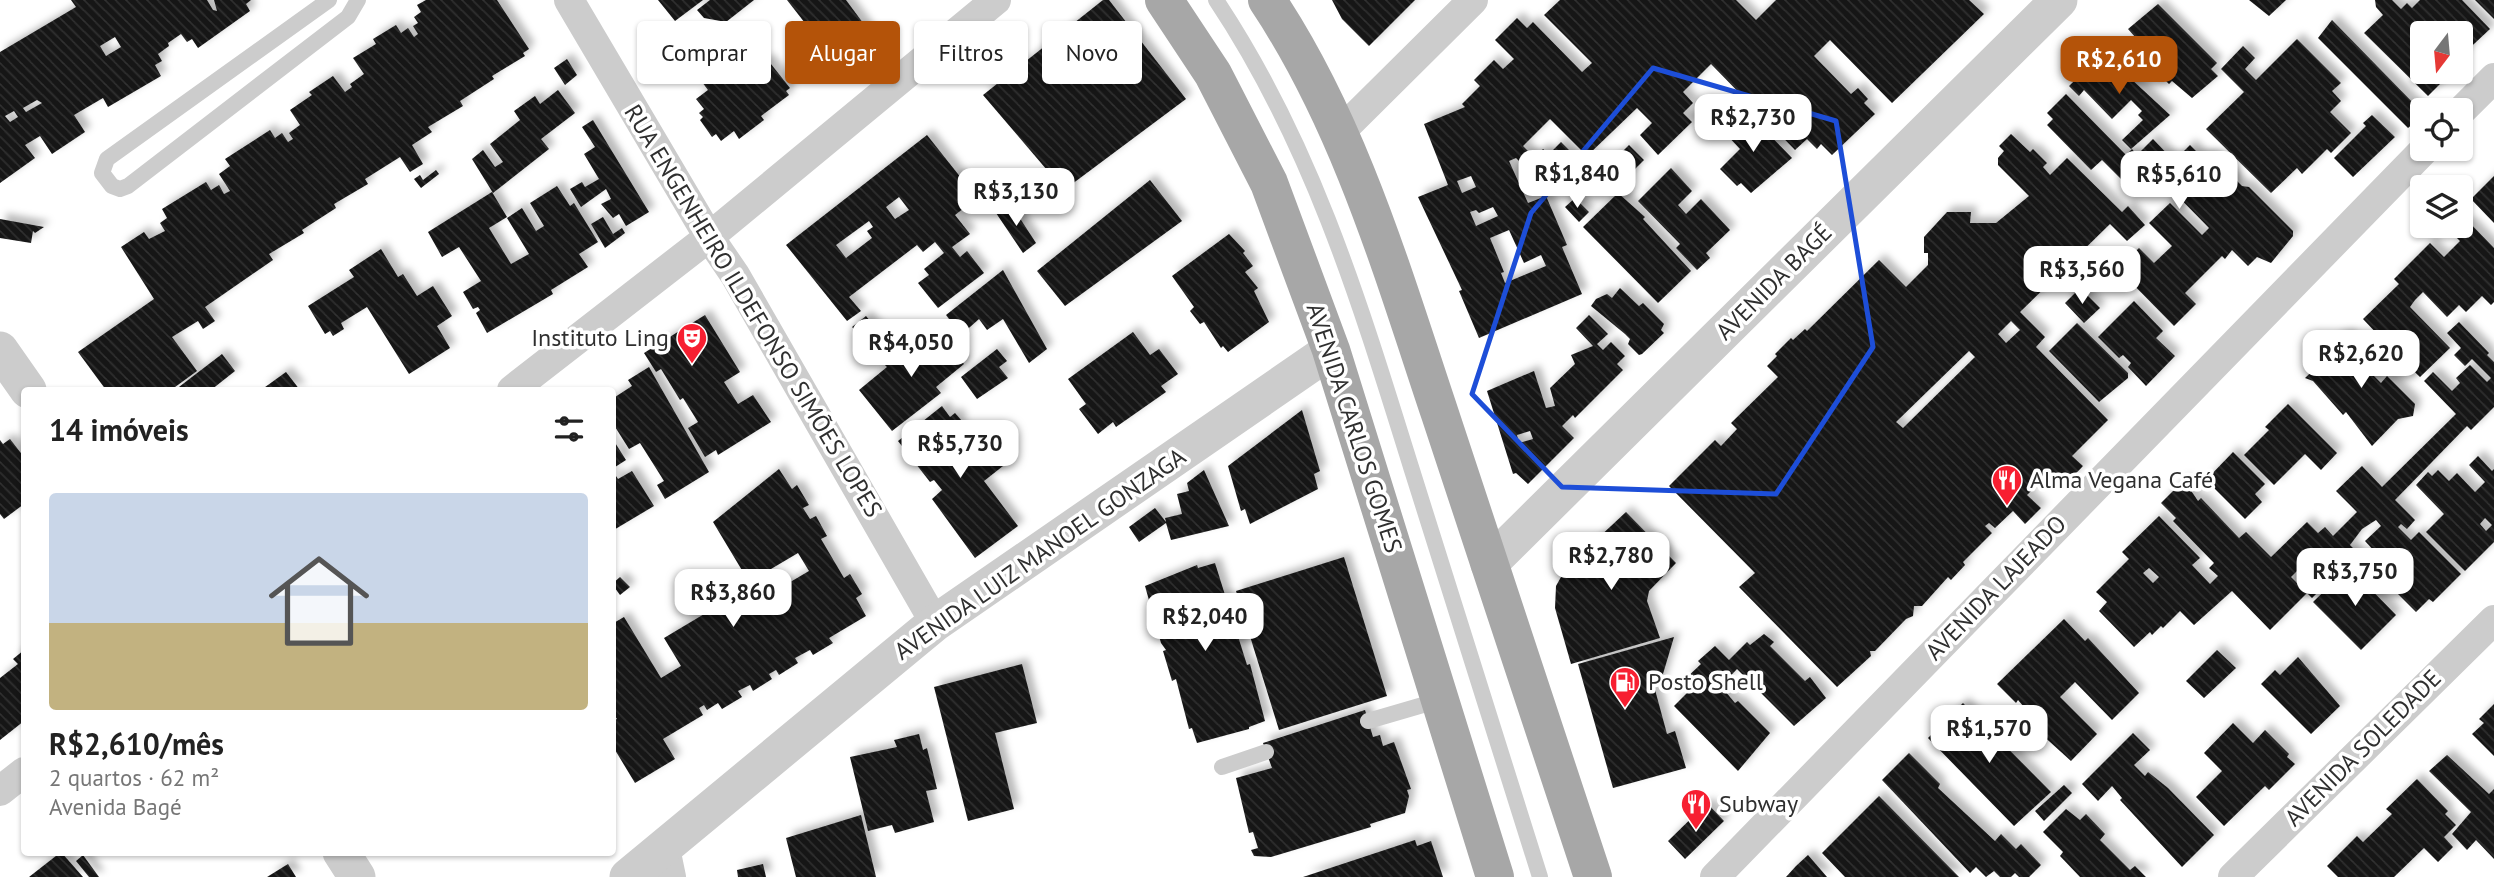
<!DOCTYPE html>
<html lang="pt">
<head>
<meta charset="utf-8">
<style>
	body { margin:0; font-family:"PT Sans",sans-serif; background:#f2f2f2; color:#222; height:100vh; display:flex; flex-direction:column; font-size:26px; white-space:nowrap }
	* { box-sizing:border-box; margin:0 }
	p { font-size:23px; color:#767676 }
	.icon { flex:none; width:38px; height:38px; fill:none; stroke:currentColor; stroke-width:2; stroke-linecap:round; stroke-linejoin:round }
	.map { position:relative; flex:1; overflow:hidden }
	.panel { position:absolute; left:21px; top:387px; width:595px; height:469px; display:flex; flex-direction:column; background:#fff; border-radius:7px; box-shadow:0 2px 5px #0004 }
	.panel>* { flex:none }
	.banner { position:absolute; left:637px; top:21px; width:665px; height:63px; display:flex; gap:14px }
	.needle { width:46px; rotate:196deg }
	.fabs { position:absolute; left:2410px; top:21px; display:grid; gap:14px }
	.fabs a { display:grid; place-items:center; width:63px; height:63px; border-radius:7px; background:#fff; box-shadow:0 2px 5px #0004; font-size:35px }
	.price { position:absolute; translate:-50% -60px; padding:0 16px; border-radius:14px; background:#fff; color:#222; font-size:23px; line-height:46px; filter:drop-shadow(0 2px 4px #0008) }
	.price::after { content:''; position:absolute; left:50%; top:42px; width:21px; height:16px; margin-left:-10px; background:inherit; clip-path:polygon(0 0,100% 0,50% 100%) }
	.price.active { background:#b45309; color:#fff }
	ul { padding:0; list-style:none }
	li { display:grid; align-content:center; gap:14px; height:371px; padding:0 28px }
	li+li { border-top:2px solid #e0e0e0 }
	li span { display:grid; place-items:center; height:217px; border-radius:7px; color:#555 }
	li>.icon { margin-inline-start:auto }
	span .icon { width:126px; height:126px; fill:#fffc; stroke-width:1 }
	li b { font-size:30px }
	h2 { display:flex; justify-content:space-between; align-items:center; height:84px; padding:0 28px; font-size:30px }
	.tag { padding:0 24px; border-radius:7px; background:#fff; box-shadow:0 2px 5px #0004; font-size:24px; line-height:63px }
	.tag.active { background:#b45309; color:#fff }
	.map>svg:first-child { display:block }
	.building { fill:url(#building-back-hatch); fill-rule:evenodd; filter:url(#shadow) }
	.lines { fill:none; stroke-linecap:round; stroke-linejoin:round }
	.service { stroke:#ccc; stroke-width:16 }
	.minor { stroke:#ccc; stroke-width:30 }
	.tertiary { stroke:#ccc; stroke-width:37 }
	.primary { stroke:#a7a7a7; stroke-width:38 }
	.marked { fill:none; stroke:#1d4ed8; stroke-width:5; stroke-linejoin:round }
	.labels { text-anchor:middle; stroke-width:7; stroke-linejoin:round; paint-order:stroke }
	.street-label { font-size:24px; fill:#2f2f2f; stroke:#fff }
	.poi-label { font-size:24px; fill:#2f2f2f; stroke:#fff; text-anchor:start }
</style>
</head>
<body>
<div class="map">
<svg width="2494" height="877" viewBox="0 0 2494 877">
	<defs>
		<pattern id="building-back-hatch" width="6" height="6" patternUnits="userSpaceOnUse" patternTransform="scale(1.75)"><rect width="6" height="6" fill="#161616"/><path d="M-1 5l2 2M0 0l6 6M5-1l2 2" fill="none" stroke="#303030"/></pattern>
		<filter id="shadow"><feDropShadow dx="6" dy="-6" stdDeviation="3.5" flood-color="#0004"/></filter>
	</defs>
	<rect width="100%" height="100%" fill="#fff"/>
	<path class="building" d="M71,0h136l6,10 4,1 -3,-11h37l-5,4 4,7 -52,37 -6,-9 -5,3 -6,-8 -13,9 1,3 -11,8 4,7 -7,4 6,11 -53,31 -5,-9 -29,17 11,17 -33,22 -12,-18 -15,9 10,13 -35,25v-131l76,-45zM115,37l6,10 -15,9 -6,-10zM37,100l5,3 -16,9 -3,-4zM14,111l4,6 -8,5 -5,-6z
		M426,0h71l32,49 -6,4 2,3 -33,20 2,3 -34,22 3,5 -35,21 4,5 -20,13 11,19 -13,8 -10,-15 -35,22 3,5 -34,20 2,4 -34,22 2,3 -35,21 4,6 -68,47 10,14 -12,8 -5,-8 -26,16 25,34 -26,19h-65l-28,-38 76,-53 -33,-52 23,-15 5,7 16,-8 -5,-8 7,-5 -5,-9 44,-27 5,8 8,-5 5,9 6,-3 -11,-17 11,-8 -5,-7 45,-29 5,8 7,-5 6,9 5,-3 -4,-6 11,-8 -10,-15 22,-15 -3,-3 24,-16 12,16 7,-5 -2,-3 14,-10 -11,-16 23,-14 -3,-5 23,-14 5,8 7,-5 6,9 4,-3 -5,-8 5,-3 -4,-6 7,-5 -4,-7z
		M658,0h45l-28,21z
		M710,0h44l-28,22 -22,-4 -7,-8z
		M787,0h59l23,31 -36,28z
		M1103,0h6l77,99 -122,91 -81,-95z
		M1332,0h83l-46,46 -27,-27z
		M1560,0h176l20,20 20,-20h193l15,14 -92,89 -62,-63 -16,16 37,38 7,-6 10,11 -4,4 11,11 -43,41 -11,-11 -4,5 -10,-10 -12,11 -84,-86 -28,28 10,11 -10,10 9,9 -34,33 -18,-20 12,-12 -15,-15 -50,48 -37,-37 -27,27 12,12 8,-9 6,5 12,-12 15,15 -12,13 -4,-4 -18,18 -26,-26 -7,3 19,42 18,-7 21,49 -5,2 20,47 -103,44 -20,-47 3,-1 -44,-93 30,-12 -24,-61 41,-17 -3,-3 18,-18 -6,-6 20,-20 9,9 11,-10 -19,-19 22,-22 10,10 6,-6 49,50 10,-9 -48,-48zM1471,176l5,11 -14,6 -5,-12zM1493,207l5,9 -22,10 -6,-14 6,-2 3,3zM1509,230l15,33 17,-8 5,11 -41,17 -4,-10 3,-1 -14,-34z
		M2249,0h37l-17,16z
		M2375,0h17l9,9 6,-6 5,5 8,-8h42l28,29 -30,28v-24h-38v39h30l-24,24 -64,-63 19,-18 -7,-8z
		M2475,0h19v19z
		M2158,4l59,59 -6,6 7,7 -26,22 -20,-17 -3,3 -14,-14 5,-5 -32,-36z
		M2332,20l90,92v4l-14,12 -90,-90z
		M2297,39l44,44 -9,8 9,10 -11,11 21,21 -20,20 -4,-4 -25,25 -5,-6 -26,25 -65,-64 38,-37 -23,-23 22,-23 12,12 -10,11 11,11z
		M738,47l18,21 11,-9 23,29 -4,3 3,4 -28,21 3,4 -25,19 -5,-8 -13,10 -5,-7 -4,3 -12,-17 3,-3 -4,-4 5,-4 -8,-10 12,-9 -9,-12z
		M2103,53l67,62 -39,34 -9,-9 21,-20 -5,-5 4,-4 -11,-11 -19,19 -28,-29 -5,6 -10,-10z
		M567,59l10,16 -12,10 -11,-17z
		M558,90l17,23 -34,26 8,10 -56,44 -21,-34 11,-9 12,17 8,-5 -13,-18 30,-24 -6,-9 21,-15 5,8z
		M2066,94l60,61 6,-6 5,6 16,-16 21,22 16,-16 11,11h11l30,30 7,1 44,44v5l-22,27 -14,-6 -9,9 -16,-16 -7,9 -3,-3 -37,37 11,11 -22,22 -56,-57 21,-21 15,15 18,-17 -23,-23 21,-20 32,32 7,-7 -51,-52 -20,20 -36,-36 -11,10 -44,-45 6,-6 -6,-6z
		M1746,111l46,47 -41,35 -10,-10 -4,3 -17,-17 20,-20 -15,-16z
		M2372,115l23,22 -42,40 -19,-19 32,-32 -3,-3z
		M593,120l56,92 -23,14 -7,-12 -6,4 -12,-14 10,-5 -5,-10 -25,18 -11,-18 12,-7 3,5 14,-8 -15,-25 11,-7 -13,-20z
		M2011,134l19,18 3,-3 14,14 -4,4 7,8 17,-17 55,54 6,-6 17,19 -18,16 -17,-17 -90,88 25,25 -9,10 72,73 -36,36 11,10 -22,23 -14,-14 -20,20 14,13 -16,16 -12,-13 -18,17 -6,-5 -4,3 7,7 -29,29 2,3 -14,15 -3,-3 -26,29h-8l-1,10 -7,3 -31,32h-5l1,5 -34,31 -98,-100 16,-14 -86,-87 46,-46 6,6 16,-17 -6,-6 47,-46 -11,-11 10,-10 -2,-2 16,-16 2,2 12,-11 2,2 72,-71 27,27 22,-22v-12h-4v-16l23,-25h24l-1,11h26l33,-27 -31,-31v-7l6,-7 -5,-5zM2011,321l9,9 -14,13 -8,-9zM1969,351l6,6 -72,71 -7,-6z
		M927,135l50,63 -22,17 15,19 -18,13 8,10 7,-6 17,22 -46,35 -20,-25 11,-8 -5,-6 20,-16 -9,-11 -12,10 -6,-7 -68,52 12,14 -14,10 -61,-76zM899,197l10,13 -14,9 -9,-12zM869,221l4,6 -6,4 5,7 -26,20 -10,-13z
		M1629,145l15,15 -27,27 -15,-15z
		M1671,168l21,23 -14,14 8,9 15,-15 29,31 -24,23 4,5 -13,12 -21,-22 4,-4 -42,-43z
		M436,170l3,4 -18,14 -7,-9 6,-4 3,5z
		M2494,176v47l-23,-24z
		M1150,180l32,41 -117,85 -28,-35z
		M557,186l13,20 4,-3 24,39 -19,12 9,13 -37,23 2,4 -66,39 -11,-20 4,-3 -2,-3 -5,2 -10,-17 18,-11 -22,-34 -17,10 -14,-25 64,-40 15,25 -18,11 22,36 18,-10 -22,-36 15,-10 14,23 8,-5 -14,-23z
		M1618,193l27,24 -2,2 48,52 -33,32 -75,-76z
		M1575,198l14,14 -10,10 -14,-15z
		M1010,203l26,40 -13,10 -27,-40z
		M603,217l10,17 9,-6 3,5 -20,15 -14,-24z
		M0,219l44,8 -9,6 -2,-2 -2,12 -31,-5z
		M2468,221l26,27v54l-3,3 -9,-9 -16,16 -7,-7 -12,12 -24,-25 -8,8 -5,7 40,41 -30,29 -21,-20 6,-6 -20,-20 -5,6 -17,-18 36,-35 -5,-5 36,-36 14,14 16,-16 -6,-6z
		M1229,234l16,17 -2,2 10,13 -8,6 13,16 -4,3 15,31 -41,30 -5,-6 -2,2 -17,-26 -4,2 -10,-13 4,-4 -22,-31z
		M381,249l17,28 5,-3 14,22 16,-10 19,30 -15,10 13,22 -41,26 -42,-67 -26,16 3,6 -11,7 -3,-5 -5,3 -17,-28 46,-29 -5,-7z
		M1003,270l44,79 -18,14 -26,-44 -16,11 -8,-11 -18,16 -15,-20z
		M1620,288l19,18 4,-3 21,21 -3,6 3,3 -22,21 -3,1 -11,-11 2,-5 -5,-5 -34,-28 5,-7 11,-5 5,4z
		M2080,288l20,20 -16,15 -19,-20z
		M2134,301l29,30 -7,7 19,18 -29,30 -18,-19 3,-4 -8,-8 -4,3 -21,-21z
		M705,315l35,57 -16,10 14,22 15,-9 18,27 -53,33 -2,-5 -11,7 -17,-29 10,-6 -15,-24 -3,2 -19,-31 -5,3 -12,-19z
		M1589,315l19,19 -11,10 6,6 8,-8 14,14 -8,8 6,6 -48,48 -2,-3 -11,11 12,12 -46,46 -12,-11 -3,1 -26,-83 47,-20 12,37 9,-2 -5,-18 25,-24 -4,-9 22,-9 -17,-18zM1530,431l3,8 -14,4 -2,-8z
		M866,316l15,18 -14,10 -15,-17z
		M2459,322l30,31 -2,2 7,7v45l-23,23 -4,-4 -72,74 20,20 -8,9 -6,-5 -3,3 13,13 8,-8 42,42 -28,28 -4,-3 -13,13 -23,-23 13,-13 -26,-27 -4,4 -11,-12 16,-15 -5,-6 -14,9 -12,16 8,8 -46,45 -5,-5 -37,37 -38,-39 -38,34 -14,-14 -17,17 -2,-2 -9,9 -2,-3 -16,15 -35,-36 8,-9 -11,-10 33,-33 -7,-7 37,-36 41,42 -8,7 18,19 8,-8 -9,-8 5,-5 -41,-42 3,-3 -15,-15 23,-23 14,21 3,-3 38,40 7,-6 25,25 36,-35 11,11 7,-6 8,9 24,-24 -21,-21 26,-25 20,21 74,-73 -32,-33 9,-9 19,19 8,-8 -4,-5 14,-13 17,17 4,-4 -19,-19 -7,7 -11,-11 7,-7 -14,-15zM2310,558l6,7 -19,18 -6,-6zM2149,568l10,9 -6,6 -10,-10z
		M2077,323l51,50v5l-29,24 -50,-51z
		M938,332l26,32 -28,23 5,6 -49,38 -33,-41 28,-23 -5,-5 35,-29 7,9z
		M1133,332l17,23 9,-6 19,25 -17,12 5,6 -50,35 -3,-5 -15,12 -19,-25 7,-5 -18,-25z
		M2348,335l28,29 -7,7 12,12 6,-7 28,28 -2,12 -15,3 -26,27 -26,-34 -3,3 -30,-34 -8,-3 29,-28 1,-12z
		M997,349l10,12 -8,6 9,11 -31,21 -16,-22z
		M222,354l13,17 -24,19h-36z
		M649,367l60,105 -44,27 -8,-14 7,-4 -24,-38 -11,6 -17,-27v-23l20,-13 -4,-6z
		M286,372l14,18h-39z
		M2288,404l49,49 -16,17 -16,-16 -31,31 -30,-30 25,-25 -4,-3z
		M942,406l8,11 5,-4 7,8 -5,4 21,21 -3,3 7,9 9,-6 12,14 -19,15 34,45 -43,32 -43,-59 10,-9 -8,-10 -4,2 -32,-41z
		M1302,410l18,61 -6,3 4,15 -68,35 -5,-15 -4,2 -13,-45z
		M612,438l14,22 -14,9z
		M10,439l14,18v47l-20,15 -4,-5v-74l3,4z
		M2233,452l32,32 -10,10 7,8 -17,17 -39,-39z
		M2478,456l14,15 2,-2v73l-29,29 -39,-39 18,-18 -28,-29 12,-13 4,4 6,-6 11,11 8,-8 18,19 10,-10 -16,-17zM2485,518l7,7 -6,6 -6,-7z
		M779,469l13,20 5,-4 12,20 -6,3 7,11 6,-3 11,20 -6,3 23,39 6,-4 12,20 -6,4 10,18 -37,22 4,5 -20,12 -3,-5 -15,8 3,5 -19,12 -3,-5 -7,4 3,5 -19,12 -3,-6 -12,6 4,6 -20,12 -4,-6 -11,7 -3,-5 -5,3 4,7 -40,24 12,20 -40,24 -23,-38v-24l5,-2 -5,-7v-88l12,-7 37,61 20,-12 -17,-28 62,-37 8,14 75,-44 -11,-18 -49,29 -36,-60z
		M612,470l6,9 14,-8 22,35 -42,25z
		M1204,470l25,56 -58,14 -5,-17 -27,19 -10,-15 26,-19 11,14 -1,-4 17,-4 -5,-20 12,-3 -2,-8z
		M1626,512l50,51 -27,28 -2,10 13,37 -89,26 -16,-56 1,-22 10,-18z
		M1344,557l43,139 -108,34 -43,-139z
		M1215,563l32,102 3,-1 15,57 -16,6v2l-52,14 -5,-15 -3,1 -13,-50 -4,2 -9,-30 3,-1 -5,-7 -16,-57 52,-21 1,3z
		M2349,567l47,48 -35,35 -48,-48z
		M620,577l10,10 -10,8 -8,-11z
		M2064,619l21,22 3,-3 51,55 -27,27 -37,-38 -15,15 37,37 -26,27 -53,-48 6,-6 -6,-7 -2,3 -19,-19z
		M1764,634l10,8 -4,4 35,35 5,-4 16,21 -32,28 -57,-57 -15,16 -13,-13 26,31 3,-2 32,32 -32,38 -64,-65 19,-19 -8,-8 16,-15 -3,-3 17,-15 14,14 18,-18 3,3z
		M1674,637l-14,47 -6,2 13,48 8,-3 11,37 -73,20 -35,-124z
		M24,650v71l-24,19v-62l18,-14 -5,-5z
		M2217,650l19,18 -32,30 -18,-17z
		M2298,657l42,49 -29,28 -50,-50 14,-14 5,5z
		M1022,664l15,59 -42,10 19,76 -46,12 -34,-134z
		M1963,703l88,89 -37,34 -86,-88z
		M2494,704v52l-22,-22 12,-11 -5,-4z
		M1365,710l8,27 7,-2 3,11 11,-4 17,47 -4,1 2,6 -4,17 -35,11 1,3 -100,30 -17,-1 -3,-6 7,-2 -5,-16 -4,1 -13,-55 36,-10 -9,-25z
		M2233,723l20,20 12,-13 24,24 -2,3 8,7 -26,26 -4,-4 -41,40 -28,-29 26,-26 -18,-18z
		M2133,733l17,17 -16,15 11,11 3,-4 20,16 46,47 -32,32 -62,-67 2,-2 -10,-12 -14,15 -16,-17z
		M919,734l4,16 4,-2 10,41 -11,2 8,31 -39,11 -3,-8 -24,6 -18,-74 47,-10 -3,-7z
		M1909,753l31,31 -2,4 57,53 6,-7 15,15 5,-5 20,21 -12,12h-10l-4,-4 -4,4h-11l-6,-6 -8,6 -10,-10 -6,6 -88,-93z
		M2447,755l42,39 5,-5v70l-18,-19 -9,10 -15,-16 19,-22 -42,-41z
		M2417,779l31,32 -3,3 11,11 -12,12 9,10 -15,15 -14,-14 -30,29h-56l-11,-11 30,-30 6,6 29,-28 -6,-5z
		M2064,785l8,8 -28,28 -9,-10z
		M1879,796l80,81h-114l-23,-24z
		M1707,803l17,18 -39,38 -17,-18z
		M2066,809l14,11 6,-6 19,20 -5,6 30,30 5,-4 11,11h-66l-20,-21 3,-4 -20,-20z
		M861,815l15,62h-80l-10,-39z
		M1415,840l2,6 14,-5 12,36h-140z
		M61,852l22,25h-54z
		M83,855l16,22h-10l-13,-16z
		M1808,855l19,22h-41l10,-11z
		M288,864l8,13h-29z
		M763,864l3,13h-28l-1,-7z"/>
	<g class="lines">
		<path class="service" d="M329,0l-222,159 -5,14 10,13 8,3 8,-3 220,-169 10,-17
			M1216,0c96,144 144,303 195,467 43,137 86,273 129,410
			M1368,721l72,-21
			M1222,767l44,-15"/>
		<path class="minor" d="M569,0l140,237 26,38 200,348
			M2460,112l34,-34
			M1339,133l134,-133
			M512,390l197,-153 287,-237
			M0,791l24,-19
			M665,848l6,29
			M1715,877l710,-728
			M2233,877l261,-257"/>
		<path class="tertiary" d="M0,350l28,40
			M1489,564l570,-564
			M341,852l16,25
			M628,877l307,-254 396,-273"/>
		<path class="primary" d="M1164,0l49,74 56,109 62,167 164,527
			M1267,0c83,124 126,274 173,414 51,155 102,309 153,463"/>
	</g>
	<path class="marked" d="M1653,68l183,53 37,226 -97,147 -214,-7 -90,-93 59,-181z"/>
	<defs>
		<g id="theatre-pin" transform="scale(1.575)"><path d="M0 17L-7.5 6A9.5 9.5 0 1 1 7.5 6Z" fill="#f71f31" stroke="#fff"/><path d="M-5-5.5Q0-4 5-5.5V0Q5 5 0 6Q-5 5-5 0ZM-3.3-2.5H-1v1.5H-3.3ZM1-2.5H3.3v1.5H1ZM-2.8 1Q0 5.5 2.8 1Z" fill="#fff"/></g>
		<g id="restaurant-pin" transform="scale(1.575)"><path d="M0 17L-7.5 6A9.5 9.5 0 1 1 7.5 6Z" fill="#f71f31" stroke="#fff"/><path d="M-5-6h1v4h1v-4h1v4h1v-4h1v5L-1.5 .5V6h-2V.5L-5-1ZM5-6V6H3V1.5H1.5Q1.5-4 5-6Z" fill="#fff"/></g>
		<g id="fuel-pin" transform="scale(1.575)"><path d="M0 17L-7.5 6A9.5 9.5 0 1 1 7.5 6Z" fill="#f71f31" stroke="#fff"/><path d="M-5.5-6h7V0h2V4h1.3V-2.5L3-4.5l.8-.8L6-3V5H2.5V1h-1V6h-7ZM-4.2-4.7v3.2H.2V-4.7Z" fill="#fff"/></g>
	</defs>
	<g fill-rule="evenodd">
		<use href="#theatre-pin" x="692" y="338"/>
		<use href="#restaurant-pin" x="2007" y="480"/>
		<use href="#fuel-pin" x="1625" y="682"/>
		<use href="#restaurant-pin" x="1696" y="804"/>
	</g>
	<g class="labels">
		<g class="street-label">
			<text transform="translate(1774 282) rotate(-45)" y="8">AVENIDA BAGÉ</text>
			<text transform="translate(753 311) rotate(59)" y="8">RUA ENGENHEIRO ILDEFONSO SIMÕES LOPES</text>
			<text transform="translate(1354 428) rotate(72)" y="8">AVENIDA CARLOS GOMES</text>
			<text transform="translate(1040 554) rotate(-35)" y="8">AVENIDA LUIZ MANOEL GONZAGA</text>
			<text transform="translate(1996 588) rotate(-46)" y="8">AVENIDA LAJEADO</text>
			<text transform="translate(2363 748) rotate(-45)" y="8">AVENIDA SOLEDADE</text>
		</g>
		<g class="poi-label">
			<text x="669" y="346" text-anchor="end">Instituto Ling</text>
			<text x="2030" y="488">Alma Vegana Café</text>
			<text x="1648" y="690">Posto Shell</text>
			<text x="1719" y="812">Subway</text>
		</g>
	</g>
</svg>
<div class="fabs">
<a><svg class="needle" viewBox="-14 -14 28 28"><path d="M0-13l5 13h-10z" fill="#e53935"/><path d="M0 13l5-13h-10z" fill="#767676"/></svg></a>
<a><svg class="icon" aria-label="locate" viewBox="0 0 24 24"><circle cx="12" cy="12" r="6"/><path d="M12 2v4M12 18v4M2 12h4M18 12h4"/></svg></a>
<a><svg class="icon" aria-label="layers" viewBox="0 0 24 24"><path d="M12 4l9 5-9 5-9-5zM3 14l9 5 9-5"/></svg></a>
</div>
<b class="price active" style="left:2119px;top:96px">R$2,610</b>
<b class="price" style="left:1753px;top:154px">R$2,730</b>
<b class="price" style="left:1577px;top:210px">R$1,840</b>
<b class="price" style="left:2179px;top:211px">R$5,610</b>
<b class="price" style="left:1016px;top:228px">R$3,130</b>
<b class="price" style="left:2082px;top:306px">R$3,560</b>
<b class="price" style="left:911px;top:379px">R$4,050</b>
<b class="price" style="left:2361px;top:390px">R$2,620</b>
<b class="price" style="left:960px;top:480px">R$5,730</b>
<b class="price" style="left:1611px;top:592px">R$2,780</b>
<b class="price" style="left:2355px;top:608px">R$3,750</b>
<b class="price" style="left:733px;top:629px">R$3,860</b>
<b class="price" style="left:1205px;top:653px">R$2,040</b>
<b class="price" style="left:1989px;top:765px">R$1,570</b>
<div class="banner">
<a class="tag">Comprar</a>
<a class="tag active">Alugar</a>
<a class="tag">Filtros</a>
<a class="tag">Novo</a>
</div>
<section class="panel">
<h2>14 imóveis<svg class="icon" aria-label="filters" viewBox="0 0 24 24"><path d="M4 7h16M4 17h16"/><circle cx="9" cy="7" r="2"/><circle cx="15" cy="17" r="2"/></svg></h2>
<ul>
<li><span style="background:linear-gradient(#c9d6e8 60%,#c2b280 0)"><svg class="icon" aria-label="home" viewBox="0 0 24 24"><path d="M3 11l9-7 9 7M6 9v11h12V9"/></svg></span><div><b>R$2,610/mês</b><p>2 quartos · 62 m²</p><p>Avenida Bagé</p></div></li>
</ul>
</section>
</div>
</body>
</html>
